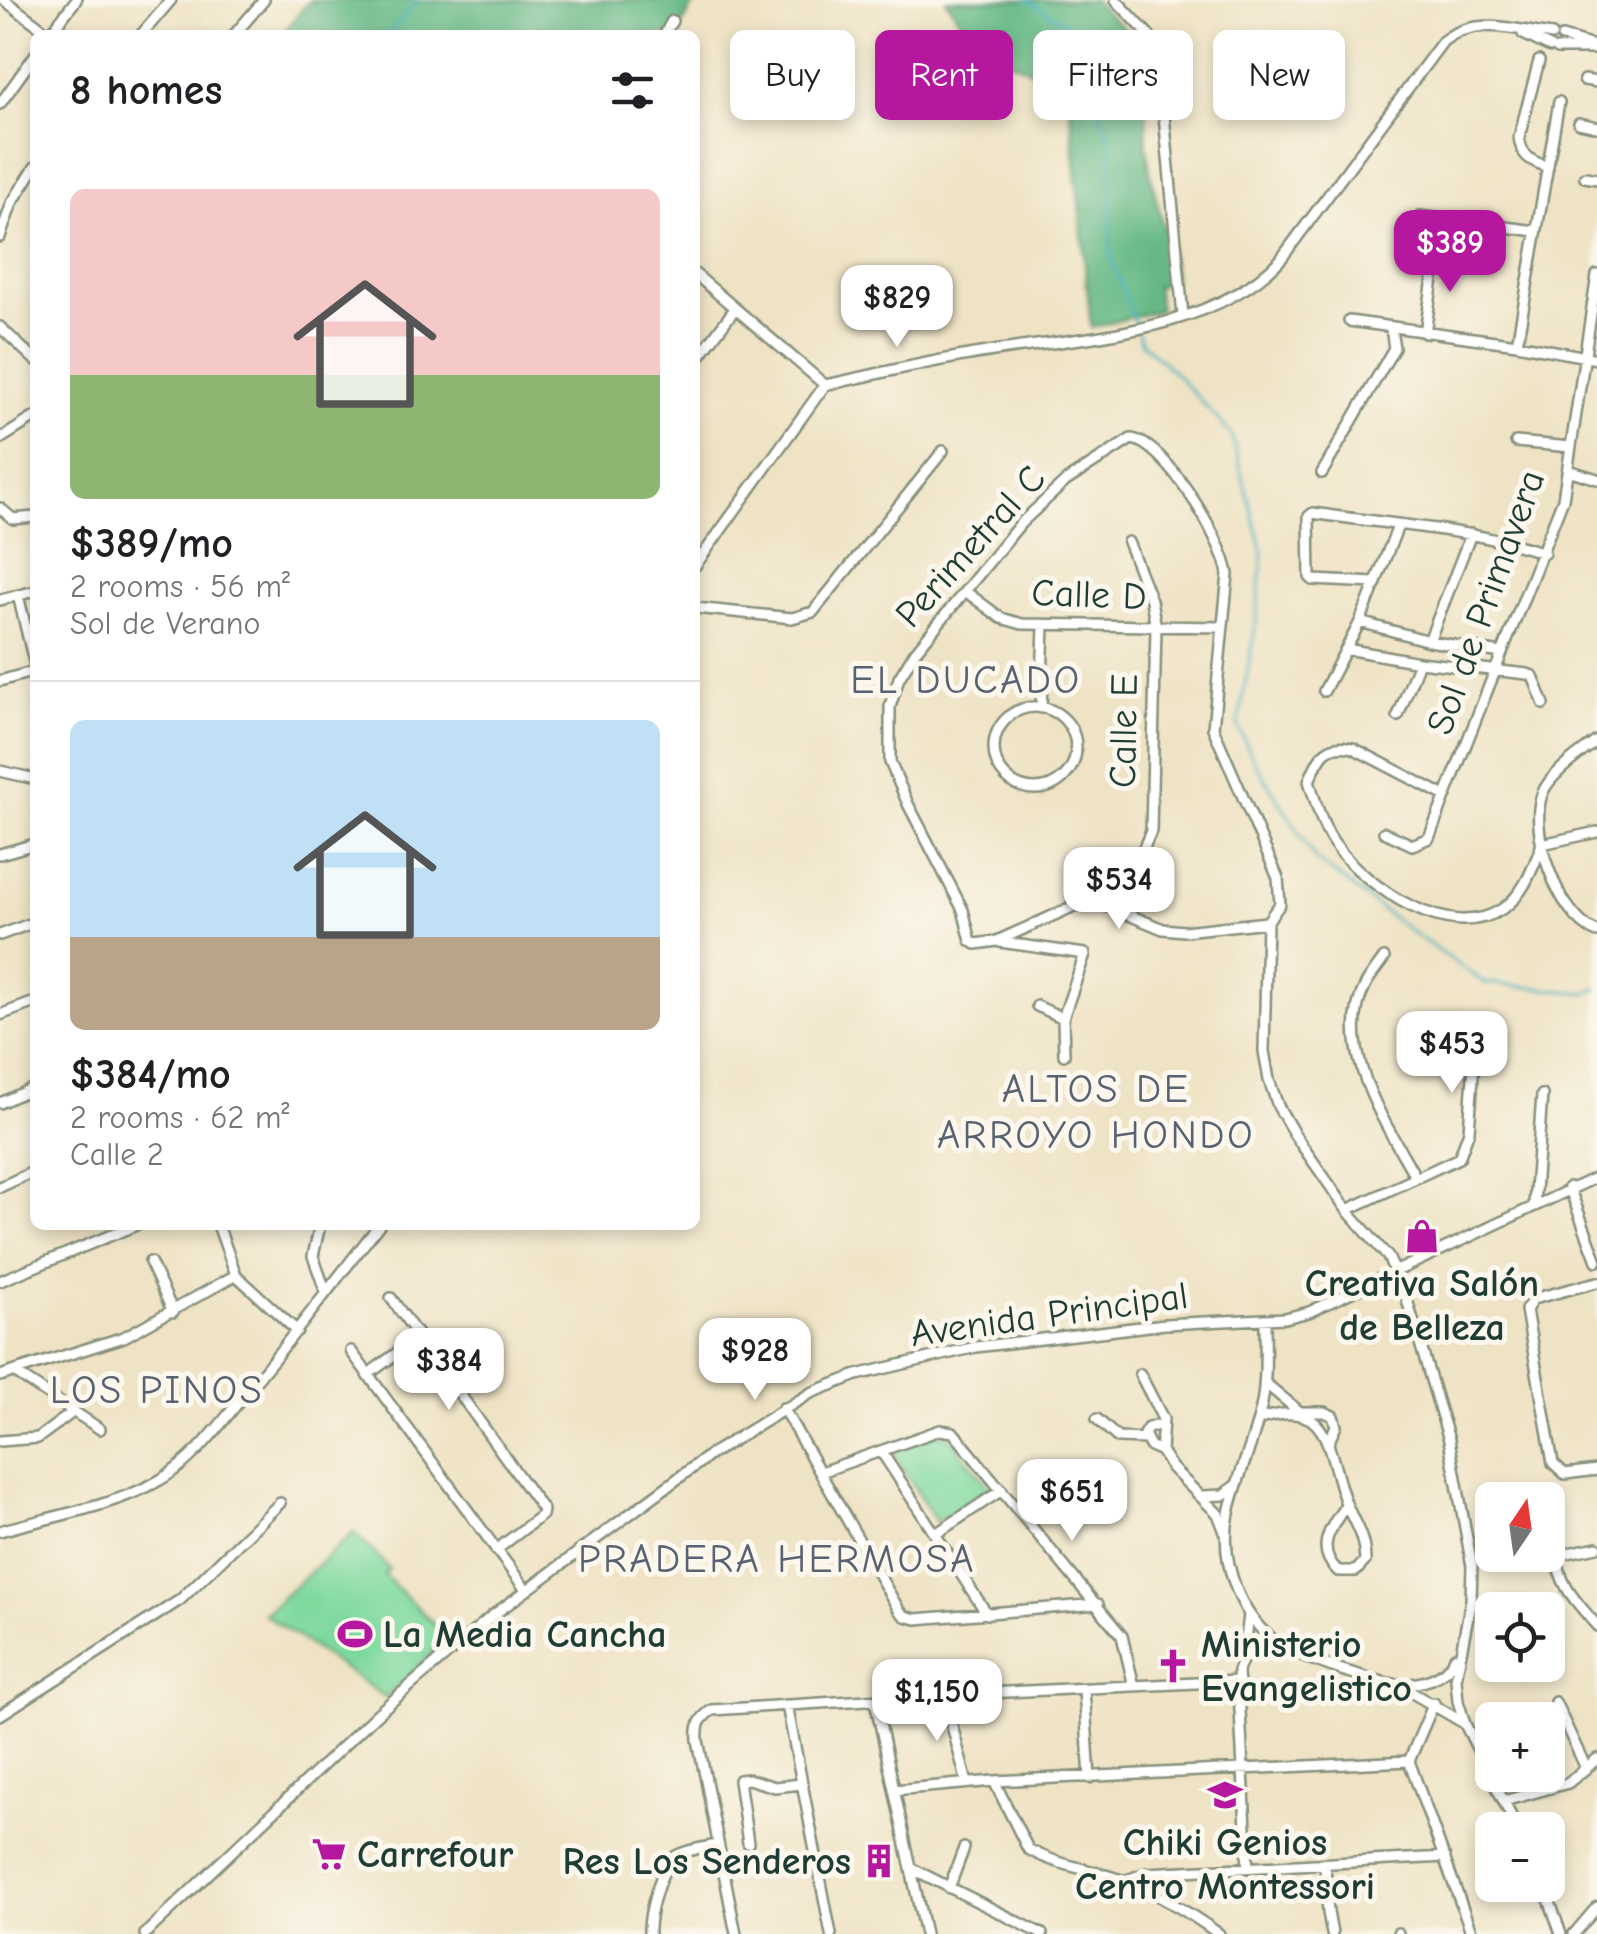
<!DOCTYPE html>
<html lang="en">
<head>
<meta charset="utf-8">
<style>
	body { margin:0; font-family:"Comic Neue",sans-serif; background:#f6f6f6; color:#202124; height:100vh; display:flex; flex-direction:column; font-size:38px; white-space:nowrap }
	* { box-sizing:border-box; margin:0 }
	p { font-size:32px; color:#757577 }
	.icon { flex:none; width:55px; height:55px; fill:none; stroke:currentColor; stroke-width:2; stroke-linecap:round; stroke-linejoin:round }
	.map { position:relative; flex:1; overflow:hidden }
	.panel { position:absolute; left:30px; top:30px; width:670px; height:1200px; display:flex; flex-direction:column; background:#fff; border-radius:15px; box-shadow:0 5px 15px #0003 }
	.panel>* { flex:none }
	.top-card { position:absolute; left:730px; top:30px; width:715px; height:90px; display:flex; gap:20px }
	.needle { width:65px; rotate:13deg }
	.buttons { position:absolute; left:1475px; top:1482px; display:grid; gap:20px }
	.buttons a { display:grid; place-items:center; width:90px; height:90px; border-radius:15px; background:#fff; box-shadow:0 5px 15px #0003; font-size:50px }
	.price { position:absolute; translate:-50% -85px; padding:0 22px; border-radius:20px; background:#fff; color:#222; font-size:32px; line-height:65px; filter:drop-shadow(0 2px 5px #0008) }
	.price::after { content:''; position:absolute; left:50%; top:60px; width:30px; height:22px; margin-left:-15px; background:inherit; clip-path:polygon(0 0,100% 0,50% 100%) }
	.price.current { background:#b5179e; color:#fff }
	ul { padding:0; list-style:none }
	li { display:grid; align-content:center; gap:20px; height:530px; padding:0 40px }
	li+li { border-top:2px solid #e0e0e0 }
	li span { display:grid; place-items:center; height:310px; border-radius:15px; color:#555 }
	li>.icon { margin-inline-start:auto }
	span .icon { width:180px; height:180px; fill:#fffc; stroke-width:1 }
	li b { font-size:42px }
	h2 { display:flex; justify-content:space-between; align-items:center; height:120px; padding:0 40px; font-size:42px }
	.pill { padding:0 35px; border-radius:15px; background:#fff; box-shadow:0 5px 15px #0003; font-size:35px; line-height:90px }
	.pill.current { background:#b5179e; color:#fff }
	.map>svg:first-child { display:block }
	.green { fill:#7ed99f; stroke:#4e8b6a; stroke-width:2.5 }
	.forest { fill:#66b986; stroke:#427b5d; stroke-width:2.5 }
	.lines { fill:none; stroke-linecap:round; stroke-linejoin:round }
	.stream { stroke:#43b0bf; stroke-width:2.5 }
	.minor-casing { stroke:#87907c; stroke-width:14 }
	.minor { stroke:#fff; stroke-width:9 }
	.labels { text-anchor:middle; stroke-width:10; stroke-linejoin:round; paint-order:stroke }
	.street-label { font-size:38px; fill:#1f3d34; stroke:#fbf7ec }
	.poi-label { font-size:38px; font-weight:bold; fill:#1f3d34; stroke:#fbf7ec; text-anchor:start }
	.neighbourhood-label { font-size:40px; letter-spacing:2.5px; fill:#596271; stroke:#fbf7ec }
</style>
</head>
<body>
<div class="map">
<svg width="1597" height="1934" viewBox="0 0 1597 1934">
	<rect width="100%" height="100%" fill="#fbf7ec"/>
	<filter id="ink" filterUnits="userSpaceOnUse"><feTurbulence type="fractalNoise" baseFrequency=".01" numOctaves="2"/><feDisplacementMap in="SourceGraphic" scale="20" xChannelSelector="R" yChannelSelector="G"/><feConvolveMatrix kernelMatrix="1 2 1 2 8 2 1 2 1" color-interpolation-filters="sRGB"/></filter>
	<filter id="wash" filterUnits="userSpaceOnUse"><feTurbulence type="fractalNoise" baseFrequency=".0048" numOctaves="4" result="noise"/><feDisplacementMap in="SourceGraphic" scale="40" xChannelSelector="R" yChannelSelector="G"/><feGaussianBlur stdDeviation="2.25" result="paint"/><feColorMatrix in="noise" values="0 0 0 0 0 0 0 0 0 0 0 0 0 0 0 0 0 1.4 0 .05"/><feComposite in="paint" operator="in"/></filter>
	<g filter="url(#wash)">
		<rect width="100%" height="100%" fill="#efe3c5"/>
		<path class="green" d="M938,1433l12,4 40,51 -54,34 -44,-71z
			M354,1532l35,37 -5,6 64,63 -62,60 -122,-84z"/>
		<path class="forest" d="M310,0h386l-13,24 -16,11h-386z
			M946,0h148c13,16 33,27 44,44 15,23 6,80 9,107 4,44 23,84 27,128l-18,8 4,23 -69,18 -23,-240 -91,-43z"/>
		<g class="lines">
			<path class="stream" d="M1027,0l44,27 40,117v115l25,66
				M387,35l32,-35
				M1138,333l4,10 35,32 54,59 32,119 -7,69 -18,104 16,35 62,99 97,73 72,50 100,10 12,-4"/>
		</g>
	</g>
	<g filter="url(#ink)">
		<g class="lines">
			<g class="minor-casing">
				<path id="minor" d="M4,0l47,35
					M1116,0l33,35 10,27 24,254
					M1523,34l27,13
					M49,35l27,-35
					M141,35l30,-35
					M234,35l30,-35
					M664,35l8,-14
					M1562,37l32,9
					M1557,49h40
					M1539,61l-20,76c2,19 11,24 29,30
					M1584,80l13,2
					M0,104l35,-49
					M1579,123l18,4
					M1585,177l12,2
					M1420,216l116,15
					M0,237l12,-34 23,-36
					M695,274l130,111c48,-10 96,-22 144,-30 99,-18 240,-18 312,-96l162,-218c33,-26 72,-11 109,-6
					M1349,321l168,23 80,15
					M0,327l35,33
					M1425,333l10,-68
					M1517,344l42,-242
					M695,362l39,-52
					M0,439l35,-22
					M1131,439c34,3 92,101 97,135l-15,154 65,150 2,26 -13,18 -83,9 -21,-2 -73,-30 -93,42 -21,3 -5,-3 -8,-31 -55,-106 -18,-42v-55l9,-29 16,-26 106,-129 45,-42z
					M1516,442l55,5
					M1568,470l29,9
					M1322,473l72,-125 -3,-20
					M0,508l13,11 22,-2
					M695,566l130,-181
					M1376,583l-63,-3 -3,-3 -1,-61 4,-3c77,12 157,15 231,40
					M965,591l36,27 21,6 199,3
					M18,595l17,71
					M0,600l35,-9
					M695,608l97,10 21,-6 130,-161
					M1360,622l69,19 72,12
					M1429,641l42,-107
					M1346,649l73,13 108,12 6,2 11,28
					M0,681l35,-10
					M1324,691l36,-69 38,-96
					M994 748a41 41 0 1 1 82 0a41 41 0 1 1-82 0Z
					M1041,708l3,-82
					M1398,716l21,-54
					M1597,741c-17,12 -42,30 -52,47 -21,36 13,130 52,144
					M0,771l35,8
					M1445,796l-92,-48c-28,-7 -34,10 -44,33 7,21 13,47 26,64 32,42 114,99 167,64 22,-14 31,-41 40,-65
					M1384,832l28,13 17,-7 134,-339 34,-224
					M1542,844l55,-12
					M0,854l35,-10
					M1090,899l50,-42 11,-26 5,-203 -5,-28 -23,-58
					M1267,922l-3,129 5,29 9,26 16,28 53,76 41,47 17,36 44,147 23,126 -1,34 -15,79 2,22 7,23 53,106
					M0,935l35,-13
					M1000,942l85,12 -22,64 1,37
					M1384,958c-6,9 -13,17 -18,26 -34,63 21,141 50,194
					M1037,1006l26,12
					M0,1015l35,-13
					M0,1103l35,-16
					M0,1187l35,-16
					M1569,1187l28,74
					M1534,1205l8,-110
					M1347,1210l112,-52 10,-27 6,-82
					M218,1225l18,50 61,56
					M320,1225l-7,31 13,37
					M150,1262l23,50
					M0,1281l136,-56
					M1597,1282l-64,17 -7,11 27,153 12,11 32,-4
					M391,1298l152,212 -1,5 -46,35
					M1265,1320c0,27 2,56 -3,83 -7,38 -25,73 -33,110 -10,47 10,108 54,133 29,16 67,27 100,36 24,6 61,1 72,-25
					M351,1351l175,239
					M14,1372l86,57
					M1140,1374l23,45 -2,32 11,17 46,46 7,18
					M367,1375l52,-38
					M0,1376l124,-39 112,-62
					M1265,1383l35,29h24l9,4 3,10 -8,17
					M783,1408l116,202 6,6 11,3 182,-15
					M1097,1419l21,19 28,1
					M1258,1420c75,-26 68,32 88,83 8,21 19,33 19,58l-9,10h-18c-24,-22 -7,-44 8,-66
					M0,1441l38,-3 35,-26
					M881,1451l106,163
					M1161,1451l-11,-5 -6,-12 4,-6 14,-4
					M821,1472l119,-42 13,2 169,204 12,50
					M1202,1496l21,-1 13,-10
					M0,1531c49,-14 116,-25 160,-51 36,-21 60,-56 86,-87 46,-55 89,-112 133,-168
					M937,1533l65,-43
					M1597,1547l-39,8c-1,30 21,49 39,71
					M1244,1655l5,-40
					M1402,1687l62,36
					M1084,1689l6,89
					M944,1695l23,88
					M875,1700l50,234
					M1555,1702l30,64
					M787,1705l44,229
					M0,1715l180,-115 100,-97
					M1409,1761l63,173
					M1409,1761l25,-58
					M994,1781l34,68c29,17 64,20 96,32 34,12 66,32 95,53
					M894,1790l100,-9 415,-20
					M1504,1801l64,-18 29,-24
					M748,1843l-9,-63 9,-1 27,8 26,-3
					M1325,1865l3,47 4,22
					M911,1868l131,66
					M1248,1868l-10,-197 6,-16 22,-10h14
					M1124,1881l22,-8 299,-16
					M1544,1885l17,49
					M949,1888l15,-40
					M1398,1933v1
					M145,1934l232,-220 115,-98 219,-162 100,-61 46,-18 119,-28 189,-23 120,-6 24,-6 288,-135
					M649,1934c-1,-19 11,-67 27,-78 11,-7 28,-8 40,-11
					M736,1934l-38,-194c-1,-15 1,-21 14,-30l232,-15 295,-14
					M1574,1934l23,-27"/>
			</g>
			<use href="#minor" class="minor"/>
		</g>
	</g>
	<defs>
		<g id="shop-bare" transform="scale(2.7)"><path d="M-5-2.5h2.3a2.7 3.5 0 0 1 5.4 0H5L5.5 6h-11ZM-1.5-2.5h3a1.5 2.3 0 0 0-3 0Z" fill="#b5179e" stroke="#fbf7ec" stroke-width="2.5" paint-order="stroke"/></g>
		<g id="stadium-bare" transform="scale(2.7)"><path d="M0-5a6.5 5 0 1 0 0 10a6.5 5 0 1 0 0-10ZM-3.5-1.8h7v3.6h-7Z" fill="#b5179e" stroke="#fbf7ec" stroke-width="2.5" paint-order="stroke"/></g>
		<g id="church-bare" transform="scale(2.7)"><path d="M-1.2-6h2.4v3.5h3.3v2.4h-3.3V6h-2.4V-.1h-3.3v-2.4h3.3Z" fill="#b5179e" stroke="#fbf7ec" stroke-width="2.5" paint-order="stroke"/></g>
		<g id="school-bare" transform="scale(2.7)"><path d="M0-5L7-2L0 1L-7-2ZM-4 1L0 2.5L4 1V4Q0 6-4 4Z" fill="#b5179e" stroke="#fbf7ec" stroke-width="2.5" paint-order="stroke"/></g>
		<g id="supermarket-bare" transform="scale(2.7)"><path d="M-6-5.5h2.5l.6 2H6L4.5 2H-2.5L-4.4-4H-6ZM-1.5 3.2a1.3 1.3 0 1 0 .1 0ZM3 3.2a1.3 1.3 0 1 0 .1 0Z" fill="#b5179e" stroke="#fbf7ec" stroke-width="2.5" paint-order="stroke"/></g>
		<g id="building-bare" transform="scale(2.7)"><path d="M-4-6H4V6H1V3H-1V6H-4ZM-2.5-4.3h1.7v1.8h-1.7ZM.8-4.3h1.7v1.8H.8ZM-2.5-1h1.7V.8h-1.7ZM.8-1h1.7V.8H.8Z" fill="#b5179e" stroke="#fbf7ec" stroke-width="2.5" paint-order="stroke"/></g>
	</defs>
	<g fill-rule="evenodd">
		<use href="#shop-bare" x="1422" y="1236"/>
		<use href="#stadium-bare" x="355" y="1634"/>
		<use href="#church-bare" x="1173" y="1666"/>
		<use href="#school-bare" x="1225" y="1795"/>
		<use href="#supermarket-bare" x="329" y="1854"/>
		<use href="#building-bare" x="879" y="1861"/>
	</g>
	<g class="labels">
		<g class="street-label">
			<text transform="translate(970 546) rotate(-48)" y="13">Perimetral C</text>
			<text transform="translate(1089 594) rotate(2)" y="13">Calle D</text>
			<text transform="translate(1485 602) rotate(-70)" y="13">Sol de Primavera</text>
			<text transform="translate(1123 731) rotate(-89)" y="13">Calle E</text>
			<text transform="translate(1049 1314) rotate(-8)" y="13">Avenida Principal</text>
		</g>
		<g class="poi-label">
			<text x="1422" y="1296" text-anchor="middle">Creativa Salón<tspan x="1422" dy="44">de Belleza</tspan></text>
			<text x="383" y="1647">La Media Cancha</text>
			<text x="1201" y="1657">Ministerio<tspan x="1201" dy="44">Evangelistico</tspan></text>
			<text x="1225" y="1855" text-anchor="middle">Chiki Genios<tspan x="1225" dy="44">Centro Montessori</tspan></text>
			<text x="357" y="1867">Carrefour</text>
			<text x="851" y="1874" text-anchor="end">Res Los Senderos</text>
		</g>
		<g class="neighbourhood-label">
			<text x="966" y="693">EL DUCADO</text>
			<text x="1096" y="1102">ALTOS DE<tspan x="1096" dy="46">ARROYO HONDO</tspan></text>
			<text x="157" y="1403">LOS PINOS</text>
			<text x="777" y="1572">PRADERA HERMOSA</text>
		</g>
	</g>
</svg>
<div class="buttons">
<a><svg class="needle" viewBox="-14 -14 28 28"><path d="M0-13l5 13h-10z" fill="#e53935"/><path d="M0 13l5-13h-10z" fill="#757577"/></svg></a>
<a><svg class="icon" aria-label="locate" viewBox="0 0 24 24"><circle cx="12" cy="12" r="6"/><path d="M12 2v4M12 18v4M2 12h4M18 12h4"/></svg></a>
<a>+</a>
<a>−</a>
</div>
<b class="price current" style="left:1450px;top:295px">$389</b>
<b class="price" style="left:897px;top:350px">$829</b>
<b class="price" style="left:1119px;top:932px">$534</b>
<b class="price" style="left:1452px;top:1096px">$453</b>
<b class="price" style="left:755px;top:1403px">$928</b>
<b class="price" style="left:449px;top:1413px">$384</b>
<b class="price" style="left:1072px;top:1544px">$651</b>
<b class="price" style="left:937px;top:1744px">$1,150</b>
<div class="top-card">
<a class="pill">Buy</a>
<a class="pill current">Rent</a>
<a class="pill">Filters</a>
<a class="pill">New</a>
</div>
<section class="panel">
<h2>8 homes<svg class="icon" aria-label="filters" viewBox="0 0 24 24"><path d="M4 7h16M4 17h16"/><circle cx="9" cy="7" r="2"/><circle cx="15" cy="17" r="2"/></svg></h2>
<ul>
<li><span style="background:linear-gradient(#f6c9c9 60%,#8fb573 0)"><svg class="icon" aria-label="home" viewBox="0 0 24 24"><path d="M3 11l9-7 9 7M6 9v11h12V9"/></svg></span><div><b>$389/mo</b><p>2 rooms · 56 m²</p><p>Sol de Verano</p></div></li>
<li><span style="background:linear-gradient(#bfe0f5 70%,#b9a48a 0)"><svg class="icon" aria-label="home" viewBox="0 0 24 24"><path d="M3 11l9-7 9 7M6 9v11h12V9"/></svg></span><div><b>$384/mo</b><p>2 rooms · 62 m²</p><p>Calle 2</p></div></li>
</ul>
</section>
</div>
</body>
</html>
